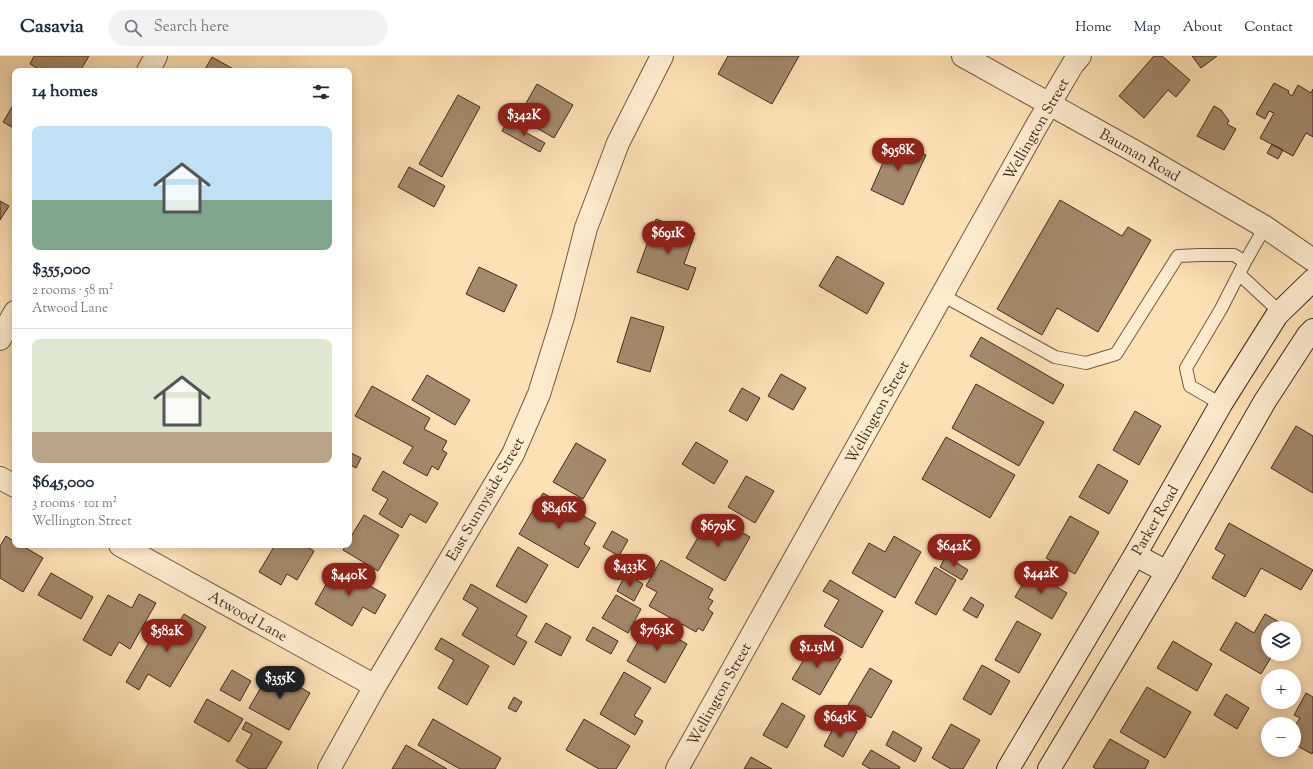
<!DOCTYPE html>
<html lang="en">
<head>
<meta charset="utf-8">
<style>
	body { margin:0; font-family:"Sorts Mill Goudy",serif; background:#f2f2f3; color:#1f2937; height:100vh; display:flex; flex-direction:column; font-size:15px; white-space:nowrap }
	* { box-sizing:border-box; margin:0 }
	p { font-size:13px; color:#747a83 }
	.icon { flex:none; width:22px; height:22px; fill:none; stroke:currentColor; stroke-width:2; stroke-linecap:round; stroke-linejoin:round }
	.map { position:relative; flex:1; overflow:hidden }
	.side { position:absolute; left:12px; top:12px; width:340px; height:480px; display:flex; flex-direction:column; background:#fff; border-radius:8px; box-shadow:0 2px 10px #0003 }
	.side>* { flex:none }
	.tools { position:absolute; left:1261px; top:565px; display:grid; gap:8px }
	.tools a { display:grid; place-items:center; width:40px; height:40px; border-radius:50%; background:#fff; box-shadow:0 2px 10px #0003; font-size:20px }
	.price { position:absolute; translate:-50% -34px; padding:0 9px; border-radius:14px; background:#8f2418; color:#fff; font-size:13px; line-height:26px; filter:drop-shadow(0 1px 2px #0008) }
	.price::after { content:''; position:absolute; left:50%; top:24px; width:12px; height:9px; margin-left:-6px; background:inherit; clip-path:polygon(0 0,100% 0,50% 100%) }
	.price.selected { background:#222; color:#fff }
	ul { padding:0; list-style:none }
	li { display:grid; align-content:center; gap:8px; height:212px; padding:0 20px }
	li+li { border-top:1px solid #e0e1e3 }
	li span { display:grid; place-items:center; height:124px; border-radius:8px; color:#555 }
	li>.icon { margin-inline-start:auto }
	span .icon { width:72px; height:72px; fill:#fffc; stroke-width:1 }
	li b { font-size:17px }
	h2 { display:flex; justify-content:space-between; align-items:center; height:48px; padding:0 20px; font-size:17px }
	header { display:flex; align-items:center; gap:24px; box-sizing:border-box; height:56px; padding:0 20px; background:#fff; border-bottom:1px solid #e0e1e3 }
	header strong { font-size:19px }
	nav { display:flex; gap:22px; margin-inline-start:auto; font-size:14px }
	.search { width:280px; height:36px; background:#f2f2f3; display:flex; align-items:center; gap:10px; box-sizing:border-box; padding:0 14px; border-radius:22px; color:#747a83; font-size:15px }
	.map>svg:first-child { display:block }
	.building { fill:#a48a6c; stroke:#432b1c }
	.lines { fill:none; stroke-linecap:round; stroke-linejoin:round }
	.service-casing { stroke:#725842; stroke-width:14 }
	.minor-casing { stroke:#725842; stroke-width:24 }
	.tertiary-casing { stroke:#725842; stroke-width:24 }
	.secondary-casing { stroke:#432b1c; stroke-width:24 }
	.service { stroke:#feeccf; stroke-width:12 }
	.minor { stroke:#feeccf; stroke-width:22 }
	.tertiary { stroke:#feeccf; stroke-width:22 }
	.secondary { stroke:#feeccf; stroke-width:22 }
	.labels { text-anchor:middle; stroke-width:3; stroke-linejoin:round; paint-order:stroke }
	.street-label { font-size:15px; fill:#432b1c; stroke:#feeccf }
</style>
</head>
<body>
<header>
<strong>Casavia</strong>
<div class="search"><svg class="icon" aria-label="search" viewBox="0 0 24 24"><circle cx="10" cy="10" r="6"/><path d="M15 15l6 6"/></svg>Search here</div>
<nav><a>Home</a><a>Map</a><a>About</a><a>Contact</a></nav>
</header>
<div class="map">
<svg width="1313" height="713" viewBox="0 0 1313 713">
	<rect width="100%" height="100%" fill="#fde1b5"/>
	<filter id="stains"><feTurbulence type="fractalNoise" baseFrequency=".005" numOctaves="4"/><feColorMatrix values="0 0 0 0 .2 0 0 0 0 .09 0 0 0 0 .02 0 0 0 .5 -.17"/></filter>
	<radialGradient id="worn" r=".72"><stop offset=".6" stop-color="#630" stop-opacity="0"/><stop offset="1" stop-color="#630" stop-opacity=".3"/></radialGradient>
	<path class="building" d="M34,0h55l-9,15h-38l-12,-7z
		M728,0h71l-27,48 -54,-30z
		M1154,0h8l28,24 -14,17 -8,-7 -24,28 -25,-22z
		M1192,0h25l-16,12z
		M212,1l25,14h-33z
		M1274,27l15,8 -1,2 4,3 6,-11 13,8 2,-4v48l-7,-4 -13,23 -33,-18 14,-25 -5,-2 -4,8 -9,-5z
		M537,28l36,21 -19,33 -36,-21z
		M458,39l22,12 -38,70 -23,-13z
		M15,46v27l-12,-7z
		M1214,50l7,4 8,11 -2,3 9,5 -12,21 -27,-14z
		M507,66l38,21 -5,9 -38,-21z
		M893,84l33,15 -23,50 -32,-15z
		M1272,88l11,6 -5,9 -11,-6z
		M409,111l36,19 -11,21 -36,-20z
		M1060,144l62,36 6,-9 23,13 -53,92 -41,-24 -15,27 -45,-26z
		M0,145l9,5 -9,14z
		M656,163l39,14 -11,31 12,4 -8,22 -51,-18z
		M837,200l47,27 -17,31 -48,-28z
		M479,211l38,18 -13,27 -38,-18z
		M631,261l33,10 -14,45 -33,-10z
		M981,281l83,48 -11,19 -83,-48z
		M781,318l25,14 -13,22 -25,-14z
		M427,319l43,25 -15,25 -43,-25z
		M976,328l68,38 -25,44 -67,-38z
		M372,330l58,32 -6,11 23,12 -5,9 5,3 -9,17 -6,-4 -5,10 -24,-13 10,-16 -58,-31z
		M742,332l18,10 -13,23 -18,-10z
		M1135,355l26,15 -22,39 -26,-15z
		M1296,370l17,10v57l-42,-25z
		M946,381l69,38 -25,43 -68,-39z
		M696,386l32,19 -14,23 -32,-20z
		M576,387l30,17 -23,39 -30,-17z
		M349,396l12,6 -5,10 -7,-4z
		M1098,408l30,17 -19,33 -30,-17z
		M383,415l55,32 -12,20 -16,-9 -8,14 -23,-14 9,-15 -16,-9z
		M746,420l28,15 -19,32 -27,-16z
		M543,437l53,30 -12,21 6,4 -12,20 -59,-34z
		M364,459l35,20 -21,36 -35,-21 3,-5h3v-5z
		M711,459l39,22 -25,44 -39,-23z
		M1070,460l29,16 -24,42 -29,-16z
		M1229,467l84,47 -12,20 -40,-22 -16,29 -33,-19 13,-23 -10,-6z
		M612,475l16,9 -9,16 -16,-9z
		M6,480l9,6v3h6l22,13 -20,34 -23,-14v-32z
		M894,480l27,16 -26,46 -43,-25 17,-30 16,9z
		M275,489h29l10,6 -17,29 -10,-6 -6,11 -22,-13z
		M518,491l30,18 -22,38 -30,-17z
		M946,500l22,14 -6,10 -22,-13z
		M661,504l52,29 -5,9 5,3 -5,8 5,4 -10,18 -5,-3 -2,4 -47,-26 8,-14 -11,-6z
		M336,511l50,28 -11,19 -12,-7 -11,19 -37,-22z
		M935,511l21,13 -20,35 -21,-12z
		M1030,515l37,22 -15,26 -37,-22z
		M51,517l42,24 -12,22 -43,-24z
		M626,518l17,10 -9,17 -17,-10z
		M830,524l53,31 -21,37 -38,-22 15,-26 -16,-9z
		M471,528l56,32 -11,20 11,6 -13,23 -52,-30 16,-27 -15,-9z
		M139,538l17,9 -26,46 -11,-7 -8,14 -28,-16 25,-45 24,13z
		M616,539l25,14 -13,24 -26,-15z
		M971,541l13,8 -7,13 -14,-8z
		M184,558l22,13 -36,60 -22,-13 -9,16 -13,-8 32,-55 13,8z
		M1265,558l23,13 -20,1v26h5l-12,20 -41,-24 16,-28 18,11z
		M1017,565l24,13 -22,39 -24,-13z
		M649,566l38,22 -22,39 -38,-22z
		M546,567l25,14 -10,19 -26,-14z
		M593,571l25,14 -7,13 -25,-14z
		M441,582l48,28 -22,39 -29,-17 16,-28 -19,-11z
		M1173,585l39,23 -15,27 -40,-23z
		M814,587l27,16 -21,36 -28,-16z
		M982,609l28,16 -19,34 -28,-16z
		M870,612l22,13 -21,37 -23,-13z
		M232,614l19,11 -11,20 -20,-11z
		M271,614l39,23 -21,37 -40,-22z
		M624,616l27,16 -17,28 9,5 -8,14 -35,-21z
		M1147,631l44,25 -26,46 -45,-26z
		M1306,637l7,4v54l-1,3 -18,-10v-17l6,-9 -6,-3z
		M1226,638l23,14 -12,21 -23,-14z
		M514,641l8,5 -6,10 -8,-4z
		M207,643l36,20 -14,23 -35,-20z
		M782,647l23,13 -18,32 -24,-13z
		M433,663l68,39 -6,11h-35l-42,-24z
		M584,663l46,27 -14,23h-17l-33,-19z
		M837,665l20,11 -14,25 -19,-11z
		M246,666l36,20 -16,27h-17l-13,-8 16,-27 -10,-5z
		M951,668l29,16 -17,29h-12l-19,-11z
		M893,675l29,17 -7,14 -29,-17z
		M1110,683l39,22 -4,8h-49l-3,-2z
		M406,689l41,24h-55z
		M871,694l29,17 -1,2h-29l-8,-5z
		M751,701l21,12h-28z"/>
	<g class="lines">
		<g class="service-casing">
			<path id="service" d="M1239,218l41,38
				M942,239l113,62 31,6 30,-9 62,-98 22,-1h34l11,7
				M1221,348l-31,-18 -4,-18 35,-59 24,-47 20,-35"/>
		</g>
		<g class="minor-casing">
			<path id="minor" d="M148,15l8,-15
				M0,283l15,-27
				M0,422l15,8
				M120,489l255,141
				M329,713l46,-83 138,-232 26,-60 24,-77 23,-89 32,-85 44,-87
				M677,713l360,-644 36,-61 7,-8"/>
		</g>
		<g class="tertiary-casing">
			<path id="tertiary" d="M963,0l171,95 131,76 48,33"/>
		</g>
		<g class="secondary-casing">
			<path id="secondary" d="M1135,499l32,17
				M1008,713l127,-214 86,-151 56,-89 36,-35
				M1049,713l118,-197 98,-171 43,-66 5,-5"/>
		</g>
		<use href="#service" class="service"/>
		<use href="#minor" class="minor"/>
		<use href="#tertiary" class="tertiary"/>
		<use href="#secondary" class="secondary"/>
	</g>
	<g class="labels">
		<g class="street-label">
			<text transform="translate(1036 73) rotate(-60)" y="5">Wellington Street</text>
			<text transform="translate(1140 99) rotate(30)" y="5">Bauman Road</text>
			<text transform="translate(877 356) rotate(-61)" y="5">Wellington Street</text>
			<text transform="translate(485 443) rotate(-60)" y="5">East Sunnyside Street</text>
			<text transform="translate(1155 464) rotate(-60)" y="5">Parker Road</text>
			<text transform="translate(248 560) rotate(29)" y="5">Atwood Lane</text>
			<text transform="translate(719 638) rotate(-61)" y="5">Wellington Street</text>
		</g>
	</g>
	<rect width="100%" height="100%" filter="url(#stains)"/>
	<rect width="100%" height="100%" fill="url(#worn)"/>
</svg>
<div class="tools">
<a><svg class="icon" aria-label="layers" viewBox="0 0 24 24"><path d="M12 4l9 5-9 5-9-5zM3 14l9 5 9-5"/></svg></a>
<a>+</a>
<a>−</a>
</div>
<b class="price" style="left:524px;top:81px">$342K</b>
<b class="price" style="left:898px;top:116px">$958K</b>
<b class="price" style="left:668px;top:199px">$691K</b>
<b class="price" style="left:559px;top:474px">$846K</b>
<b class="price" style="left:718px;top:492px">$679K</b>
<b class="price" style="left:954px;top:512px">$642K</b>
<b class="price" style="left:630px;top:532px">$433K</b>
<b class="price" style="left:1041px;top:539px">$442K</b>
<b class="price" style="left:349px;top:541px">$440K</b>
<b class="price" style="left:657px;top:596px">$763K</b>
<b class="price" style="left:167px;top:597px">$582K</b>
<b class="price" style="left:817px;top:613px">$1.15M</b>
<b class="price selected" style="left:280px;top:644px">$355K</b>
<b class="price" style="left:840px;top:683px">$645K</b>
<section class="side">
<h2>14 homes<svg class="icon" aria-label="filters" viewBox="0 0 24 24"><path d="M4 7h16M4 17h16"/><circle cx="9" cy="7" r="2"/><circle cx="15" cy="17" r="2"/></svg></h2>
<ul>
<li><span style="background:linear-gradient(#bfe0f5 60%,#7fa58c 0)"><svg class="icon" aria-label="home" viewBox="0 0 24 24"><path d="M3 11l9-7 9 7M6 9v11h12V9"/></svg></span><div><b>$355,000</b><p>2 rooms · 58 m²</p><p>Atwood Lane</p></div></li>
<li><span style="background:linear-gradient(#dfe7d0 75%,#b9a48a 0)"><svg class="icon" aria-label="home" viewBox="0 0 24 24"><path d="M3 11l9-7 9 7M6 9v11h12V9"/></svg></span><div><b>$645,000</b><p>3 rooms · 101 m²</p><p>Wellington Street</p></div></li>
</ul>
</section>
</div>
</body>
</html>
